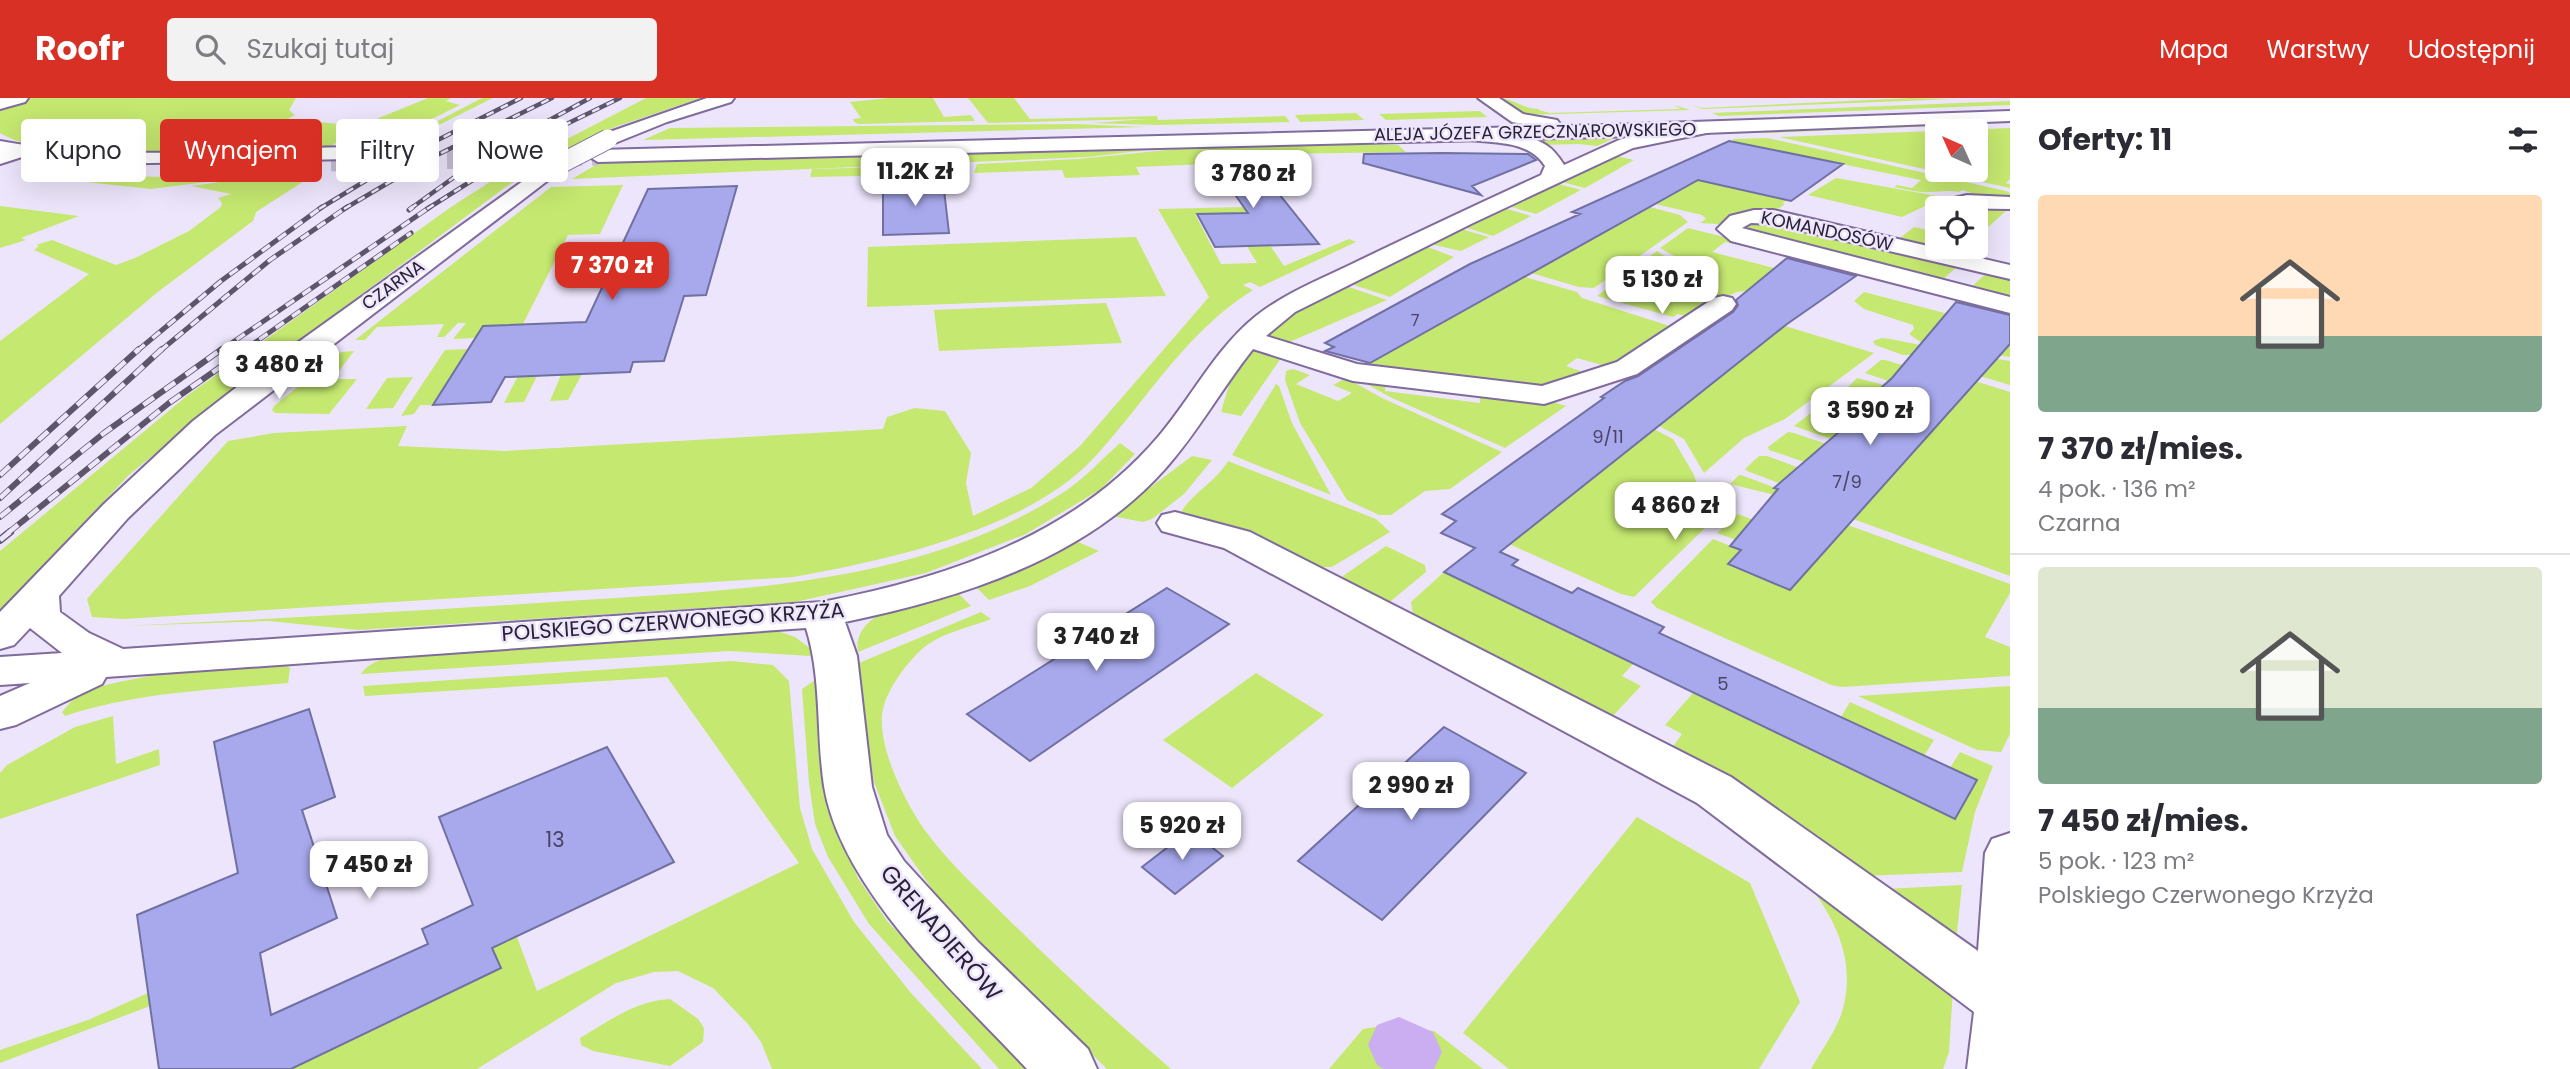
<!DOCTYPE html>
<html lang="pl">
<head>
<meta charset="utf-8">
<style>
	body { margin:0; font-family:Poppins,sans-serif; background:#f2f2f3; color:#2b2b33; height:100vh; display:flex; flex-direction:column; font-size:26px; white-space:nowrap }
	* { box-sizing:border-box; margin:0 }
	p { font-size:23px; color:#7c7c81 }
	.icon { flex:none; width:38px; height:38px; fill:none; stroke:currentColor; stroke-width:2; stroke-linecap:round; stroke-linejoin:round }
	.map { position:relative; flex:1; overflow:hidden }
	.panel { display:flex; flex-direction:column; background:#fff; width:560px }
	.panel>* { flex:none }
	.banner { position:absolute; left:21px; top:21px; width:665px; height:63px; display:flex; gap:14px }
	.needle { width:46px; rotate:315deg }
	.fabs { position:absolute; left:1925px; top:21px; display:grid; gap:14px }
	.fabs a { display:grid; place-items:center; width:63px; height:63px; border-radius:7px; background:#fff; box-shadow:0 7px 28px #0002; font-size:35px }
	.price { position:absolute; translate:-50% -60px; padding:0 16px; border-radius:14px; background:#fff; color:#222; font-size:23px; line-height:46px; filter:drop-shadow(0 2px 4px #0008) }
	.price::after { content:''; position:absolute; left:50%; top:42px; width:21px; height:16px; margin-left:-10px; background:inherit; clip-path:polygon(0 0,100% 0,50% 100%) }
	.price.on { background:#d93025; color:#fff }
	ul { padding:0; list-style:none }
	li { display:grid; align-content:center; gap:14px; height:371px; padding:0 28px }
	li+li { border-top:2px solid #e1e1e2 }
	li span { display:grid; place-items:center; height:217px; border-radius:7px; color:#555 }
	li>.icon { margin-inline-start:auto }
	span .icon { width:126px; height:126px; fill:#fffc; stroke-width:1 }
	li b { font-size:30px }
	h2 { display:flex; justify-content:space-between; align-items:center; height:84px; padding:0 28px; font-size:30px }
	.pill { padding:0 24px; border-radius:7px; background:#fff; box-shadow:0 7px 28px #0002; font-size:24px; line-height:63px }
	.pill.on { background:#d93025; color:#fff }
	header { display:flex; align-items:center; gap:42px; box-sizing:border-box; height:98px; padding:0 35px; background:#d93025; color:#fff }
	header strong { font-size:33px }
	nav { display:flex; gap:38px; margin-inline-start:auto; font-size:24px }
	.search { width:490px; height:63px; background:#f2f2f3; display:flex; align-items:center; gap:18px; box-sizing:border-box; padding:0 24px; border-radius:7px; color:#7c7c81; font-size:26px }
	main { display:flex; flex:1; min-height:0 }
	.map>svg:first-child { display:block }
	.green { fill:#c5e870; fill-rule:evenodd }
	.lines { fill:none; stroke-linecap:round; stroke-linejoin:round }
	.canal { fill:#caaef1; fill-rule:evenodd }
	.building { fill:#a8a9ed; stroke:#7070a3; stroke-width:2 }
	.major-tunnel { stroke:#c6bed4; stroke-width:19; stroke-dasharray:19 10; stroke-linecap:butt }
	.minor-casing { stroke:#806b9d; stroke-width:4 }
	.major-casing { stroke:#806b9d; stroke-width:4 }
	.minor { fill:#fff; fill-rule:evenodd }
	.major { fill:#fff; fill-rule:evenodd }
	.rail-far3-casing { stroke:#5d556a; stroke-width:4.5 }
	.rail-far2-casing { stroke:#5d556a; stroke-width:5 }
	.rail-far1-casing { stroke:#5d556a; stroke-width:6 }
	.rail-casing { stroke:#5d556a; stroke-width:8 }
	.rail-far3 { stroke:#ede5fb; stroke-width:2.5; stroke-dasharray:8; stroke-linecap:butt }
	.rail-far2 { stroke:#ede5fb; stroke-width:3.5; stroke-dasharray:10; stroke-linecap:butt }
	.rail-far1 { stroke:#ede5fb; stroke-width:4.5; stroke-dasharray:13; stroke-linecap:butt }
	.rail { stroke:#ede5fb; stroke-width:5; stroke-dasharray:17; stroke-linecap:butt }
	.minor-bridge-casing { stroke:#806b9d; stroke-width:21; stroke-linecap:butt }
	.minor-bridge { stroke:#fff; stroke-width:19 }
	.labels { text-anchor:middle; stroke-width:5; stroke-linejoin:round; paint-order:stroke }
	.far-number-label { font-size:16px; fill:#4a4364 }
	.far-street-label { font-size:18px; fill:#2a2136; stroke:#ede5fb }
	.number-label { font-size:18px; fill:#4a4364 }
	.street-label { font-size:21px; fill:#2a2136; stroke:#ede5fb }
	.near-number-label { font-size:21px; fill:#4a4364 }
	.near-street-label { font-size:24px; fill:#2a2136; stroke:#ede5fb }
</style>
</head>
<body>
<header>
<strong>Roofr</strong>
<div class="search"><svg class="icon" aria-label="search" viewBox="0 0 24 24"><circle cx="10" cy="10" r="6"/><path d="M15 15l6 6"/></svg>Szukaj tutaj</div>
<nav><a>Mapa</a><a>Warstwy</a><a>Udostępnij</a></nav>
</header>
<main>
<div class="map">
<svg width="2010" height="971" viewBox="0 0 2010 971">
	<rect width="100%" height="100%" fill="#ede5fb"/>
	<path class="green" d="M29,0h267l-7,12 6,5 -7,4 71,7 69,-28h23l-5,3 14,4 -36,18 8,1 50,-26h11l-90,45 -63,-3 -10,7 -63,-1 -3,6c-67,2 -208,14 -264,-19v-25z
		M646,0h55l-86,29 -81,38 5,1 -32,20 -262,195 -115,93 -130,136v-59l188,-156 263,-188 62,-40z
		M889,0h44l11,19 27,-2 4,6 -116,3 -5,-2 -1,-3 8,-1 -11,-16z
		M968,0h46l16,21 127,-3 1,4 127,-4 5,6 -132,3 -66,-2 55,-4 -159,4z
		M1497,0c18,0 24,11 43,11l-2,1 12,3 131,-4 -7,-4 16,5 -167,5z
		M1911,0l43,1 -252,10 -12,-5 12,4z
		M2010,3v4l-291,11 -7,-3z
		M1480,13l7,6 -101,3 -7,-6z
		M1356,15l8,7 -64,2 -5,-7z
		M1956,25l5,2 -194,8 -13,-1z
		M1077,26l68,3 -502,13 27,-12z
		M2010,30v51l-4,4 4,1v4l-231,-51zM1937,33h39v39h-39z
		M1618,39l-21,9 -18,-2 -38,1 -21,-6z
		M1768,40l238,53 4,2v4l-23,1 -25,-8 -3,2c-11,-2 -19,0 -29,0 -12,1 -25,-3 -36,-5l3,-2 15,3 9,-8 -174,-35 -16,5 2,-11z
		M1337,46l61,1 8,7 -131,2 5,7 -144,6 4,8 -75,3 -3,-8 -88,3 3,-9 101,-5 109,-11z
		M1156,51l-68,8 -516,22 27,-16z
		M1612,57l22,5 -49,28 -27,-7z
		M1739,58l35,41 13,3 -5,3 3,1 -14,10 -26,1 -27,9 -18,-1 6,-4 -4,-4 -47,-11z
		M958,67l1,9 -149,3 2,-8z
		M98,77l132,4 -79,10 -65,-7z
		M1836,80l101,18 5,2 -40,19 -94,-22z
		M242,81l62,2 -48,31 -3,9 -94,70 -159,133v-83l89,-67 -55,-24 5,-4 -3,-1 16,-5 64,25 19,-7 54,-27 32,-24 1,-4 -4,-5 13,-4 -40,-8z
		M1555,85l26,7 -45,24 -28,-8z
		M623,87l-23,49 -32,1 -45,89 -40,2 -8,12 -22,1 13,-16h-8l-14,14h-7l7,-13 -67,3 -12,13h-10l196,-153z
		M0,108l79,10 -58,22 5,2 -26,8z
		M1959,108l51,1v4l-3,-1 -31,28v-30h-21z
		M1244,109l40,59 65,-27 7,3 -96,45 -10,-5 -7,3 10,5c-68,42 -107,112 -161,170 -67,70 -207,101 -299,117l-669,42 -32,-2 -5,-18 141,-158 46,-8 133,-7 -9,20 106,5 379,-22 4,-12 28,-9 30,3 26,42 -5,30 7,33 58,-28 49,-42 129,-149 -51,-88zM1227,115l30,50 -36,1 -26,-50z
		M1650,109l30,8 8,7 -94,66 -15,-1 -48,-14z
		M1504,110l27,8 -38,20 -29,-9z
		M1759,121l129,33 6,-4 66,16 -20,18 -198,-54z
		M1914,129l23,5v15h29l19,4 2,4 -4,4 -83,-21z
		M1688,130l64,16 -4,3 -23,-5 -13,10 116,30 -91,10 -16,7 -45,-42 -16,-9z
		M1461,131l28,8 -28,14 -31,-7z
		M1136,139l30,59 -299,11 1,-60z
		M1425,148l29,11 -64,40 -42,-14z
		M1657,153l19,13 42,38 -30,15 -10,-3 -5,3 -76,-21z
		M1988,174l22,5v22l-41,-10z
		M1525,179l52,15 5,6 91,29 -61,41 -35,-10 -11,8 23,8 -42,15 -189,-19z
		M1343,187l44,15 -100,43 -25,-9 37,-27z
		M1864,194l146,38v27l-72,-10 -16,-4 -13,-9 5,-5 -1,-4 -49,-16 -10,-8z
		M1106,205l16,40 -183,8 -5,-41z
		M1785,228l89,27 -89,66 -41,19 -40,35 -20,-34 -25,-13z
		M1882,240l8,1 76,15 -63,1 -28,-10 -2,-4z
		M554,244l-30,60 -20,1 31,-60z
		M1254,250l26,6 -1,7 -38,55 -20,-4 13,-44z
		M468,251l-35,56h-13l-6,9 -13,2 44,-66z
		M354,253l-21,28h24l-28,35 -54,-1 -3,-3 2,-4 67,-54z
		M1985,259l25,4v24l-37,-11z
		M1881,262h4l34,10 -16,16 -38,-13z
		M1293,271l17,6 -14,9 42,17 14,-8 -19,-8 13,-7 36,20 120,54 -52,37 -25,2 -34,24h-12l-32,-15 -47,-77 -15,-43 1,-9z
		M582,276l-14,26 -18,1 11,-26z
		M413,279l-20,31 -27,1 21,-31z
		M1354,279l32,3 -1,11 95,12v-11l70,9 16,5 -61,42 -115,-51z
		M1857,280l43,11 -14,14 -40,-14z
		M1975,283l35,11v184l-157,-57z
		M1276,286l3,2 13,37 39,72 -99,-40z
		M1836,296l46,13 -17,18 -45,-16 -1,-2z
		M1811,315l3,1 46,15 -15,15 -51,-18z
		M1654,331l19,10 21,36 7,21 -11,5 7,4 7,-4 6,22 -76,74 -13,-3 -112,-50z
		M1788,334l6,1 47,16 -19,19 -53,-18 -1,-3z
		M1120,345l15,11 -34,35 -75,45 -100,39 -131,29 -437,28 -89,-9 -146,5c143,-7 286,-14 429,-24 172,-12 362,-13 512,-110 20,-13 38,-33 56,-49z
		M1192,358l20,4 -28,34 -32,25 -9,3 -31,-6z
		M1759,358h8l49,18 -16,17 -53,-20 -2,-2z
		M1228,363l148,58 14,13 -58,35h-16l-137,-51c10,-21 37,-34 49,-55z
		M1739,377h2l54,20 -4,4 -61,-15z
		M1738,416l29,11 -20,19 -30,-11z
		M1848,427l162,59v9l-25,44 25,10v29l-168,11 -11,-2 -174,-77 -6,-6 62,-63 28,11 -13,15 62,25z
		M1076,443l23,10 -69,35 -41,14 -14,-14z
		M1386,448l39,19 1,7 -40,33 -42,-24 -1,-5z
		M1444,474l189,92 -11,12 19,10 -31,33 -197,-104 -2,-13z
		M955,492l16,16 -113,46c-7,-43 67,-53 97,-62z
		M981,514l10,7c-20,8 -46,13 -64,26 -17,13 -37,40 -43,60 -11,35 22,100 43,128 23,31 52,57 80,85 53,52 107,102 164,151h-64l-163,-163 -49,-70 -21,-54 -5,-28 -10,-91z
		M772,531l23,8 16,12 -1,7 -80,-5 -369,23c6,-10 19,-14 29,-18z
		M731,563l42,4 16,16 11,127 12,41 42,73 57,71 71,76h-210l-11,-27 -13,-18 -35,-36 -35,-17 -24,1 -38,11 -139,86h-186l209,-101 -8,-20 25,-11 20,54 262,-128 -132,-186 -302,19 -2,-10z
		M282,565l8,5 -2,15c-75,7 -151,9 -223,33l-3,-4 18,-21 39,-9 56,-11z
		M1256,575l68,42 -92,73 -69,-48z
		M818,580l9,127 31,73 29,43 140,148h-28l-130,-145 -41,-67 -13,-33 -6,-41 -7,-94z
		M2010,588v48l-9,18 -24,-2 -119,-54z
		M1693,595l261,126 22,-39 -26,-12 10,-16 33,14 -18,46 -13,60 -100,4 -190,-128 10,-14 -17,-9z
		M1850,604l84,38 -10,16 -83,-39z
		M113,618l3,48 43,-15 1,16 -160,54v-46l7,-8 68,-38z
		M1637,719l113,66 50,119 -41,67h-250l-46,-36z
		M1799,776l154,114 -4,64 -6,17h-132c10,-18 25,-38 31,-57 16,-52 -9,-101 -43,-138z
		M1962,787l-6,56 -91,-51z
		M148,895l2,13 -150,57v-13l88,-30z
		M670,901l28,20 6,9 -1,14 -33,24 -77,-15 -12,-6 -1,-7c29,-17 55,-37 90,-39z
		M1387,927l47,6 49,38h-154l34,-40z"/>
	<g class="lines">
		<path class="canal" d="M1399,919l34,15 9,20 -8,17h-50l-7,-4 -9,-20 9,-20z"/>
	</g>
	<path class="building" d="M1729,43l114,23 -52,37 -93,-21 -328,183 -45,-12 9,-4 -9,-4 145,-79 110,-50 -8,-2z
		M1442,55l86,1 8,6 -64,26 9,9 -118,-32 1,-9z
		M1248,57l71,89 -104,3 -18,-33 51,-1 -40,-57z
		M943,83l6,52 -66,2v-52z
		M737,88l-31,109 -22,1 -20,65 -31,1 -3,10 -125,5 -14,25 -58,3 50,-79 103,-4 62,-133z
		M1787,160l69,18 -69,48 -287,228 18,8 -6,5 60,28 6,-5 86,39 -5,6 318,147 -22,39 -511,-247 31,-24 -34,-15 15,-12 -14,-7 162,-116 -3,-1 24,-16 13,-5 95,-64 5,-7 -2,-5z
		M1956,204l54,13v29l-220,246 -62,-26 13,-14 -11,-4 48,-57 -4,-1 73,-63 -5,-2 50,-45z
		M1167,490l62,36 -199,137 -63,-47z
		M309,611l26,88 -33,13 35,108 -77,35 11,62 157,-71 -6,-15 51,-24 -34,-88 168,-70 67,115 -182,86 9,20 -210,101h-132l-22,-154 101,-42 -24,-131z
		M1444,629l82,46 -144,147 -84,-59z
		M1190,732l33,26 -48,38 -33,-27z"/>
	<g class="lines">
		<path class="major-tunnel" d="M331,64l267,-6"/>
		<g class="minor-casing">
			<path id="minor" d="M707,0h27l-3,4 -64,20 -52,21h-14l-2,-4 2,-4z
				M1478,0h21l24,16 34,6 3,4 -9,5 -39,-7z
				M1705,24l9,6 -3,4 -78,16 -160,75 -178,89 -29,24 91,28 185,22 75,-24 97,-64 9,-2 9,2 4,6 -4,6 -95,64 -93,30 -191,-23 -100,-32c-31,39 -55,83 -88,120 -81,91 -205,129 -320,153l12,34 15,131 15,48 17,26 74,81 110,107 9,20h-70c-70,-75 -186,-179 -203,-283 -8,-53 -2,-107 -18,-158l-700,49 -4,7 -86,41 -16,4v-33l30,-13 -30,2v-28l62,-4 -32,-25 -16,17 -14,4v-37l104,-108 89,-83 54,-42 304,-218h14l3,4 -353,270 -87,83 -69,78 1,16 29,21 34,16 699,-47c124,-24 251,-65 336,-165 34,-40 58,-89 98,-121 29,-23 65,-37 98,-53 62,-30 124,-59 187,-88l4,-9c-19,-29 -56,-21 -85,-28l-2,-4 2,-4c21,-5 68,3 86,15 8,5 13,12 18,20l55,-25 27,-8z
				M18,48l7,2 3,4 -3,4 -25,8v-12z
				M1967,97l43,2v12l-73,-1v6l-7,-6 3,-5z
				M1754,112h19l237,55v14l-237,-55 -22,-1 -9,5 268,69v16l-279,-72 -14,-12 13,-13z
				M1175,414l75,20 481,245 247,174 7,-98 7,-14 18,-6v236h-43l7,-57 -277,-209 -473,-255 -62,-17 -5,-8 5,-8z"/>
		</g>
		<g class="major-casing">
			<path id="major" d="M0,0h28l-3,4 -25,7z
				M2010,13v10l-407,16 -1005,25 -10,-6 10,-6 1005,-25z
				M0,43c111,21 237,8 350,6l10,6 -10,6 -250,5 -57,-3 -43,-8z"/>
		</g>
		<use href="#minor" class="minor"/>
		<use href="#major" class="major"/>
		<g class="rail-far3-casing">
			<path id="rail-far3" d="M319,111l89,-54 113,-57
				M344,111l83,-49 125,-62
				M410,111l75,-54 105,-57
				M427,111l117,-74 76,-37"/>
		</g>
		<g class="rail-far2-casing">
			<path id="rail-far2" d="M409,112l4,-3
				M137,253l84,-70 101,-74
				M160,253l110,-91 77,-53
				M220,253l210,-144
				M243,253l168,-118"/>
		</g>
		<g class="rail-far1-casing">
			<path id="rail-far1" d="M0,377l139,-126
				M0,400l162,-149
				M0,419l104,-84 118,-84
				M8,435l161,-130 77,-54"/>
		</g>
		<g class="rail-casing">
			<path id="rail" d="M0,442l10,-8"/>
		</g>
		<use href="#rail-far3" class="rail-far3"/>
		<use href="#rail-far2" class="rail-far2"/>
		<use href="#rail-far1" class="rail-far1"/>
		<use href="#rail" class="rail"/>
		<g class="minor-bridge-casing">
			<path id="minor-bridge" d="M558,67l50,-26"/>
		</g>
		<use href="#minor-bridge" class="minor-bridge"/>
	</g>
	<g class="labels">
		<g class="far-number-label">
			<text x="1415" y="228">7</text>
		</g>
		<g class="far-street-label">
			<text transform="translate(1535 34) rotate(-1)" y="6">ALEJA JÓZEFA GRZECZNAROWSKIEGO</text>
			<text transform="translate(1827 133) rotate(12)" y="6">KOMANDOSÓW</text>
			<text transform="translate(393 187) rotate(-36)" y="6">CZARNA</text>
		</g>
		<g class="number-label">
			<text x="1608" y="345">9/11</text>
			<text x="1847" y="390">7/9</text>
			<text x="1723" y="592">5</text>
		</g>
		<g class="street-label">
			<text transform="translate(673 524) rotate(-4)" y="7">POLSKIEGO CZERWONEGO KRZYŻA</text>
		</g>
		<g class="near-number-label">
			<text x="555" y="749">13</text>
		</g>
		<g class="near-street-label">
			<text transform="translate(941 835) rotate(49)" y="8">GRENADIERÓW</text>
		</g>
	</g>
</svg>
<div class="fabs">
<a><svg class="needle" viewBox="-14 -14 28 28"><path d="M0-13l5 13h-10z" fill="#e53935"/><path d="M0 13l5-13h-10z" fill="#7c7c81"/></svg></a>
<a><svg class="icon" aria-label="locate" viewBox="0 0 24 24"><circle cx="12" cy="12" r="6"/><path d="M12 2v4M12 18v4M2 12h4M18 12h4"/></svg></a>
</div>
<b class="price" style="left:915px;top:110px">11.2K zł</b>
<b class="price" style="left:1253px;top:112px">3 780 zł</b>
<b class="price on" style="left:612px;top:204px">7 370 zł</b>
<b class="price" style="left:1662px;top:218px">5 130 zł</b>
<b class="price" style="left:279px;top:303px">3 480 zł</b>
<b class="price" style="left:1870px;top:349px">3 590 zł</b>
<b class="price" style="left:1675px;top:444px">4 860 zł</b>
<b class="price" style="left:1096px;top:575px">3 740 zł</b>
<b class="price" style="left:1411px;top:724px">2 990 zł</b>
<b class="price" style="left:1182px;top:764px">5 920 zł</b>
<b class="price" style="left:369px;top:803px">7 450 zł</b>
<div class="banner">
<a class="pill">Kupno</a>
<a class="pill on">Wynajem</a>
<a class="pill">Filtry</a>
<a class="pill">Nowe</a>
</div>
</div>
<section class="panel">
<h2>Oferty: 11<svg class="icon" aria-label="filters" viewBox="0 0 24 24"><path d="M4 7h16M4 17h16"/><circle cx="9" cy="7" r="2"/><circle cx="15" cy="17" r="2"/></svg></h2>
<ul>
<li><span style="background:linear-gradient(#ffd9b3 65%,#7fa58c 0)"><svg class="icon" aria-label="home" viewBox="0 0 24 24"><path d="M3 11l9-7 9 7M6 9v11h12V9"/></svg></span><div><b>7 370 zł/mies.</b><p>4 pok. · 136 m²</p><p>Czarna</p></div></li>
<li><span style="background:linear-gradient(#dfe7d0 65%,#7fa58c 0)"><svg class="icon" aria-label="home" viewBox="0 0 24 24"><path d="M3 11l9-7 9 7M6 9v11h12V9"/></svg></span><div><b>7 450 zł/mies.</b><p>5 pok. · 123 m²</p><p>Polskiego Czerwonego Krzyża</p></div></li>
</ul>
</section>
</main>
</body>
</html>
